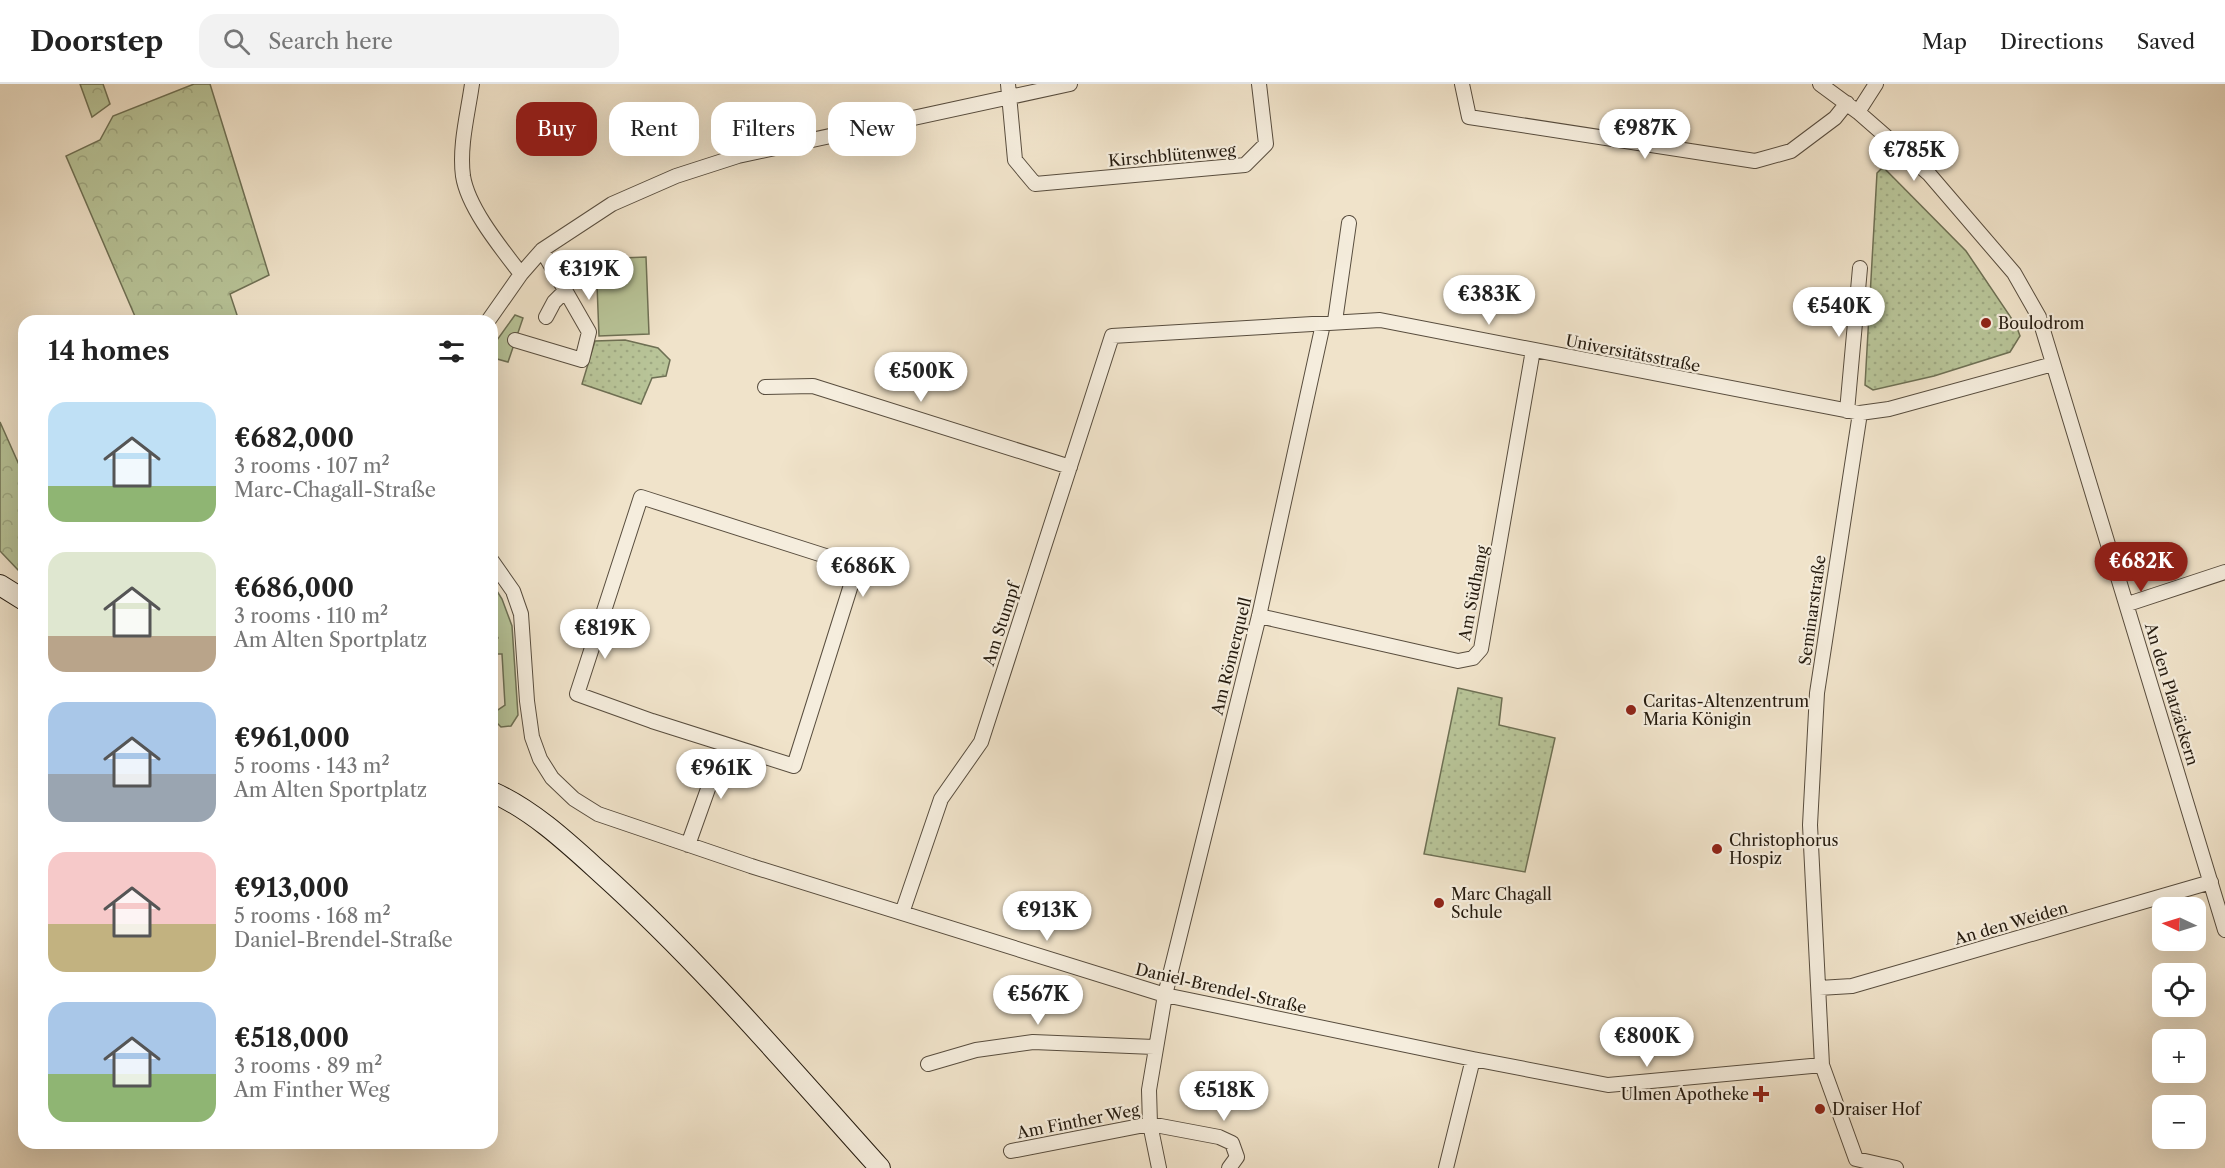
<!DOCTYPE html>
<html lang="en">
<head>
<meta charset="utf-8">
<style>
	body { margin:0; font-family:"Libre Caslon Text",serif; background:#f2f2f2; color:#222; height:100vh; display:flex; flex-direction:column; font-size:22px; white-space:nowrap }
	* { box-sizing:border-box; margin:0 }
	p { font-size:20px; color:#767676 }
	.icon { flex:none; width:33px; height:33px; fill:none; stroke:currentColor; stroke-width:2; stroke-linecap:round; stroke-linejoin:round }
	.map { position:relative; flex:1; overflow:hidden }
	.drawer { position:absolute; left:18px; top:231px; width:480px; height:834px; display:flex; flex-direction:column; background:#fff; border-radius:18px; box-shadow:0 6px 24px #0002 }
	.drawer>* { flex:none }
	.top-card { position:absolute; left:516px; top:18px; width:570px; height:54px; display:flex; gap:12px }
	.needle { width:39px; rotate:274deg }
	.buttons { position:absolute; left:2152px; top:813px; display:grid; gap:12px }
	.buttons a { display:grid; place-items:center; width:54px; height:54px; border-radius:12px; background:#fff; box-shadow:0 6px 24px #0002; font-size:30px }
	.price { position:absolute; translate:-50% -51px; padding:0 14px; border-radius:21px; background:#fff; color:#222; font-size:20px; line-height:39px; filter:drop-shadow(0 2px 3px #0008) }
	.price::after { content:''; position:absolute; left:50%; top:36px; width:18px; height:14px; margin-left:-9px; background:inherit; clip-path:polygon(0 0,100% 0,50% 100%) }
	.price.selected { background:#8f2418; color:#fff }
	ul { padding:0; list-style:none }
	li { display:flex; align-items:center; gap:18px; height:150px; padding:0 30px }
	li span { display:grid; place-items:center; flex:none; width:168px; height:120px; border-radius:18px; color:#555 }
	li>.icon { margin-inline-start:auto }
	span .icon { width:72px; height:72px; fill:#fffc; stroke-width:1 }
	li b { font-size:26px }
	h2 { display:flex; justify-content:space-between; align-items:center; height:72px; padding:0 30px; font-size:26px }
	.chip { padding:0 21px; border-radius:18px; background:#fff; box-shadow:0 6px 24px #0002; font-size:21px; line-height:54px }
	.chip.selected { background:#8f2418; color:#fff }
	header { display:flex; align-items:center; gap:36px; box-sizing:border-box; height:84px; padding:0 30px; background:#fff; border-bottom:2px solid #e0e0e0 }
	header strong { font-size:28px }
	nav { display:flex; gap:33px; margin-inline-start:auto; font-size:21px }
	.search { width:420px; height:54px; background:#f2f2f2; display:flex; align-items:center; gap:15px; box-sizing:border-box; padding:0 21px; border-radius:18px; color:#767676; font-size:22px }
	.map>svg:first-child { display:block }
	.grass { fill:#b8c498; stroke:#6e7054; stroke-width:1.5 }
	.forest { fill:url(#forest-crowns); stroke:#6e7054; stroke-width:1.5 }
	.park { fill:url(#park-dots); stroke:#6e7054; stroke-width:1.5 }
	.lines { fill:none; stroke-linecap:round; stroke-linejoin:round }
	.street-casing { stroke:#584d3e; stroke-width:16 }
	.secondary-casing { stroke:#251b0f; stroke-width:22 }
	.street { stroke:#f5eddd; stroke-width:14 }
	.secondary { stroke:#f5eddd; stroke-width:20 }
	.poi-dot { fill:#8f2418; stroke:#f5eddd; stroke-width:2 }
	.labels { text-anchor:middle; stroke-width:4.5; stroke-linejoin:round; paint-order:stroke }
	.street-label { font-size:16px; fill:#251b0f; stroke:#f5eddd }
	.poi-label { font-size:16px; fill:#251b0f; stroke:#f5eddd; text-anchor:start }
</style>
</head>
<body>
<header>
<strong>Doorstep</strong>
<div class="search"><svg class="icon" aria-label="search" viewBox="0 0 24 24"><circle cx="10" cy="10" r="6"/><path d="M15 15l6 6"/></svg>Search here</div>
<nav><a>Map</a><a>Directions</a><a>Saved</a></nav>
</header>
<div class="map">
<svg width="2225" height="1084" viewBox="0 0 2225 1084">
	<defs>
		<pattern id="forest-crowns" width="20" height="18" patternUnits="userSpaceOnUse" patternTransform="scale(1.5)"><rect width="20" height="18" fill="#b8c498"/><path d="M2 6a3 3 0 1 1 6 0M12 15a3 3 0 1 1 6 0" fill="none" stroke="#9ea882"/></pattern>
		<pattern id="park-dots" width="8" height="8" patternUnits="userSpaceOnUse" patternTransform="scale(1.5)"><rect width="8" height="8" fill="#b8c498"/><path d="M2 2h.1M6 6h.1" fill="none" stroke="#9ea882" stroke-width="1.8" stroke-linecap="round"/></pattern>
	</defs>
	<rect width="100%" height="100%" fill="#f0e3ca"/>
	<filter id="stains"><feTurbulence type="fractalNoise" baseFrequency=".00333" numOctaves="4"/><feColorMatrix values="0 0 0 0 .2 0 0 0 0 .09 0 0 0 0 .02 0 0 0 .5 -.17"/></filter>
	<radialGradient id="worn" r=".72"><stop offset=".6" stop-color="#630" stop-opacity="0"/><stop offset="1" stop-color="#630" stop-opacity=".3"/></radialGradient>
	<path class="grass" d="M646,173l3,77 -50,2 -3,-77z
		M515,231l8,3 -15,44 -11,-3 -5,16v-28z
		M492,499l10,16 10,27 6,89 -7,11 -10,1 -9,-9v-4l13,-9 -3,-51h-10v-8l6,-8 -6,-12z"/>
	<path class="forest" d="M80,0h23l7,20 -18,13z
		M194,0h16l59,191 -39,19 9,27h-102l-71,-165 34,-16 13,-24z
		M0,338l24,54v94l-4,2 -20,-21z"/>
	<path class="park" d="M1883,83l83,84 50,74 4,11 -10,16 -76,24 -61,14 -8,-5 12,-212z
		M625,256l33,8 12,12 -4,16 -14,2 -11,26 -59,-20 13,-43z
		M1458,604l44,10 -3,27 56,13 -30,134 -101,-18z"/>
	<g class="lines">
		<g class="street-casing">
			<path id="street" d="M472,0c-4,29 -13,62 -9,92 5,32 38,72 58,98
				M1008,0l7,76 20,24 210,-19 21,-21 -7,-60
				M1462,0l7,33 286,44 36,-10 44,-33 12,-15
				M1820,0l38,28 71,62 85,99 25,44 186,613
				M1858,28l18,-28
				M546,233l8,-15 11,-11
				M488,237l33,-47 21,-24 70,-46 64,-28 62,-20 332,-72
				M1335,237l14,-98
				M515,256l67,20 7,-28 -47,-82
				M765,303l48,-1 257,81
				M1847,327l13,-143
				M1860,329l-43,280 -7,132 12,240 34,94 40,9
				M641,413l216,69 -63,200 -142,-45 -75,-27z
				M492,477l21,30 8,23 6,87 5,36 8,22 12,19 22,21 24,15 153,52 414,129 308,64 135,26 214,-20
				M2128,520l97,-32
				M1259,532l199,45 15,-3 8,-9 52,-299
				M688,761l36,-101
				M902,829l39,-114 40,-57 131,-406 268,-16 480,93 29,-4 164,-45
				M1819,904l33,-2 359,-104
				M928,980l48,-14 57,-8 121,5
				M1011,1067l139,-27 69,13 13,6 5,14 -8,11
				M1159,1084l-9,-44 -1,-34 16,-95 94,-379 64,-292
				M1446,1084l27,-109"/>
		</g>
		<g class="secondary-casing">
			<path id="secondary" d="M0,501l24,15
				M492,708c41,18 77,52 109,81 101,91 189,195 279,295"/>
		</g>
		<use href="#street" class="street"/>
		<use href="#secondary" class="secondary"/>
	</g>
	<g class="poi-dot">
		<circle cx="1986" cy="239" r="6"/>
		<circle cx="1631" cy="626" r="6"/>
		<circle cx="1717" cy="765" r="6"/>
		<circle cx="1439" cy="819" r="6"/>
		<path d="M1758 1001h6v6h6v6h-6v6h-6v-6h-6v-6h6z"/>
		<circle cx="1820" cy="1025" r="6"/>
	</g>
	<g class="labels">
		<g class="street-label">
			<text transform="translate(1172 71) rotate(-5)" y="6">Kirschblütenweg</text>
			<text transform="translate(1633 269) rotate(11)" y="6">Universitätsstraße</text>
			<text transform="translate(1473 509) rotate(-79)" y="6">Am Südhang</text>
			<text transform="translate(1812 526) rotate(-82)" y="6">Seminarstraße</text>
			<text transform="translate(1001 540) rotate(-72)" y="6">Am Stumpf</text>
			<text transform="translate(1231 572) rotate(-76)" y="6">Am Römerquell</text>
			<text transform="translate(2172 610) rotate(73)" y="6">An den Platzäckern</text>
			<text transform="translate(2011 839) rotate(-16)" y="6">An den Weiden</text>
			<text transform="translate(1221 904) rotate(13)" y="6">Daniel-Brendel-Straße</text>
			<text transform="translate(1078 1037) rotate(-11)" y="6">Am Finther Weg</text>
		</g>
		<g class="poi-label">
			<text x="1998" y="245">Boulodrom</text>
			<text x="1643" y="623">Caritas-Altenzentrum<tspan x="1643" dy="18">Maria Königin</tspan></text>
			<text x="1729" y="762">Christophorus<tspan x="1729" dy="18">Hospiz</tspan></text>
			<text x="1451" y="816">Marc Chagall<tspan x="1451" dy="18">Schule</tspan></text>
			<text x="1749" y="1016" text-anchor="end">Ulmen Apotheke</text>
			<text x="1832" y="1031">Draiser Hof</text>
		</g>
	</g>
	<rect width="100%" height="100%" filter="url(#stains)"/>
	<rect width="100%" height="100%" fill="url(#worn)"/>
</svg>
<div class="buttons">
<a><svg class="needle" viewBox="-14 -14 28 28"><path d="M0-13l5 13h-10z" fill="#e53935"/><path d="M0 13l5-13h-10z" fill="#767676"/></svg></a>
<a><svg class="icon" aria-label="locate" viewBox="0 0 24 24"><circle cx="12" cy="12" r="6"/><path d="M12 2v4M12 18v4M2 12h4M18 12h4"/></svg></a>
<a>+</a>
<a>−</a>
</div>
<b class="price" style="left:1645px;top:76px">€987K</b>
<b class="price" style="left:1914px;top:98px">€785K</b>
<b class="price" style="left:589px;top:217px">€319K</b>
<b class="price" style="left:1489px;top:242px">€383K</b>
<b class="price" style="left:1839px;top:254px">€540K</b>
<b class="price" style="left:921px;top:319px">€500K</b>
<b class="price selected" style="left:2141px;top:509px">€682K</b>
<b class="price" style="left:863px;top:514px">€686K</b>
<b class="price" style="left:605px;top:576px">€819K</b>
<b class="price" style="left:721px;top:716px">€961K</b>
<b class="price" style="left:1047px;top:858px">€913K</b>
<b class="price" style="left:1038px;top:942px">€567K</b>
<b class="price" style="left:1647px;top:984px">€800K</b>
<b class="price" style="left:1224px;top:1038px">€518K</b>
<div class="top-card">
<a class="chip selected">Buy</a>
<a class="chip">Rent</a>
<a class="chip">Filters</a>
<a class="chip">New</a>
</div>
<section class="drawer">
<h2>14 homes<svg class="icon" aria-label="filters" viewBox="0 0 24 24"><path d="M4 7h16M4 17h16"/><circle cx="9" cy="7" r="2"/><circle cx="15" cy="17" r="2"/></svg></h2>
<ul>
<li><span style="background:linear-gradient(#bfe0f5 70%,#8fb573 0)"><svg class="icon" aria-label="home" viewBox="0 0 24 24"><path d="M3 11l9-7 9 7M6 9v11h12V9"/></svg></span><div><b>€682,000</b><p>3 rooms · 107 m²</p><p>Marc-Chagall-Straße</p></div></li>
<li><span style="background:linear-gradient(#dfe7d0 70%,#b9a48a 0)"><svg class="icon" aria-label="home" viewBox="0 0 24 24"><path d="M3 11l9-7 9 7M6 9v11h12V9"/></svg></span><div><b>€686,000</b><p>3 rooms · 110 m²</p><p>Am Alten Sportplatz</p></div></li>
<li><span style="background:linear-gradient(#a9c7e8 60%,#9aa5b1 0)"><svg class="icon" aria-label="home" viewBox="0 0 24 24"><path d="M3 11l9-7 9 7M6 9v11h12V9"/></svg></span><div><b>€961,000</b><p>5 rooms · 143 m²</p><p>Am Alten Sportplatz</p></div></li>
<li><span style="background:linear-gradient(#f6c9c9 60%,#c2b280 0)"><svg class="icon" aria-label="home" viewBox="0 0 24 24"><path d="M3 11l9-7 9 7M6 9v11h12V9"/></svg></span><div><b>€913,000</b><p>5 rooms · 168 m²</p><p>Daniel-Brendel-Straße</p></div></li>
<li><span style="background:linear-gradient(#a9c7e8 60%,#8fb573 0)"><svg class="icon" aria-label="home" viewBox="0 0 24 24"><path d="M3 11l9-7 9 7M6 9v11h12V9"/></svg></span><div><b>€518,000</b><p>3 rooms · 89 m²</p><p>Am Finther Weg</p></div></li>
</ul>
</section>
</div>
</body>
</html>
